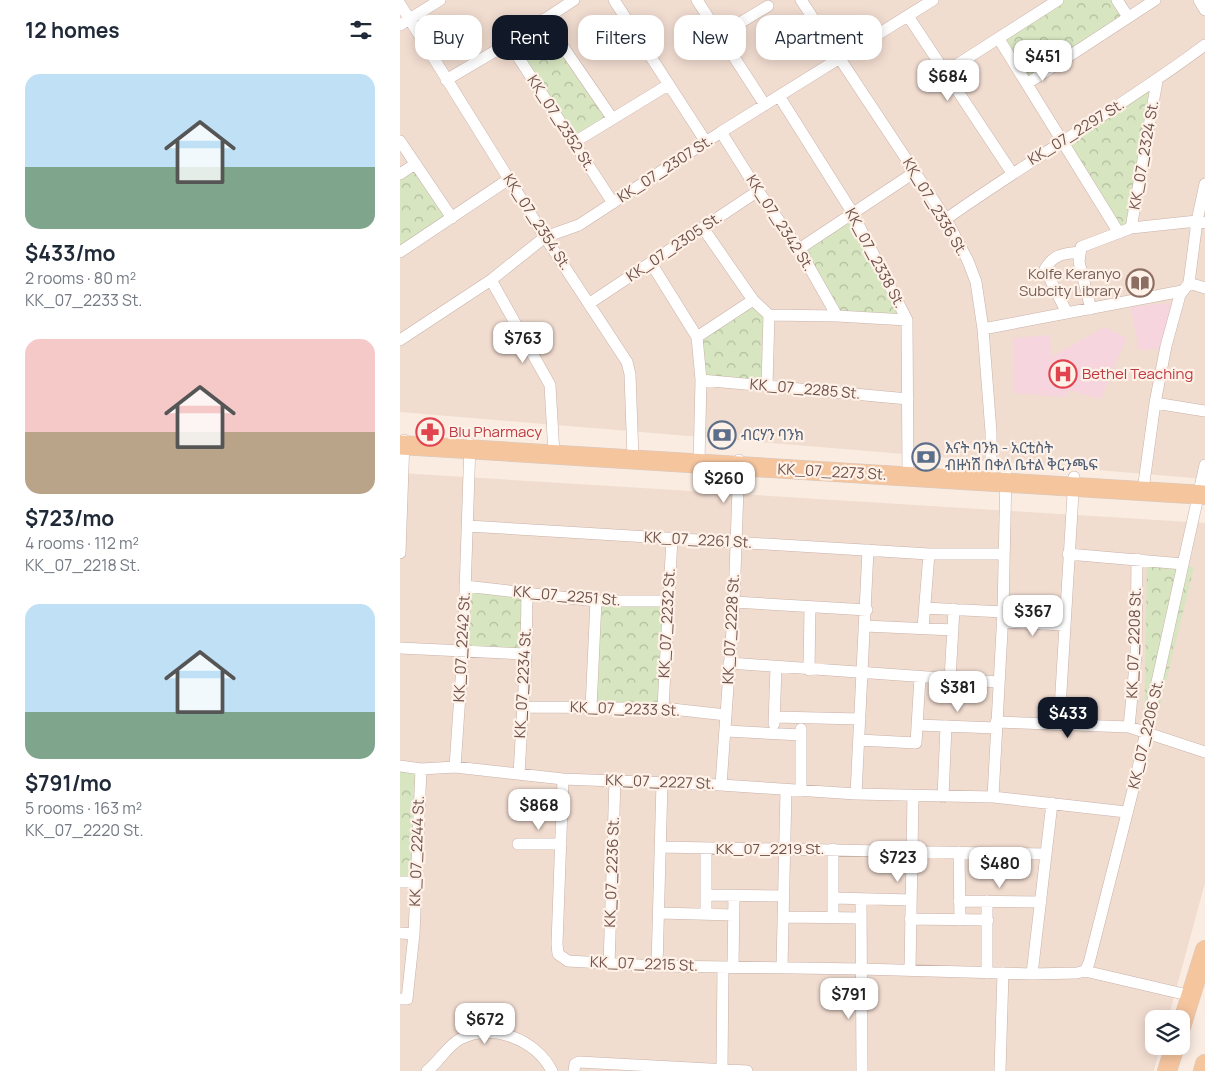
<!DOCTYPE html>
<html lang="en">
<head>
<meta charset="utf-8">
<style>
	body { margin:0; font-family:Manrope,"Noto Sans Ethiopic",sans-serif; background:#f2f2f3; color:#1f2937; height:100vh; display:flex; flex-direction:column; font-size:19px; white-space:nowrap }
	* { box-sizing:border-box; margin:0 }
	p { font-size:16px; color:#747a83 }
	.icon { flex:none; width:28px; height:28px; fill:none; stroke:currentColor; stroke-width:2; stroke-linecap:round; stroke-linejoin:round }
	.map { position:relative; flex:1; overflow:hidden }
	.side { display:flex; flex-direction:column; background:#fff; width:400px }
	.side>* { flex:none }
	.top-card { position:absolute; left:15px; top:15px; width:475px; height:45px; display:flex; gap:10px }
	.buttons { position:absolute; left:745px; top:1010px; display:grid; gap:10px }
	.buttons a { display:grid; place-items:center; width:45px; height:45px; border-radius:10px; background:#fff; box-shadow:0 2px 12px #0003; font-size:25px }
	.price { position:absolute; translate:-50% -42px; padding:0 11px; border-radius:10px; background:#fff; color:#222; font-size:16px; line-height:32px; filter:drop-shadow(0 1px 2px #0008) }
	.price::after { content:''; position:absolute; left:50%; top:30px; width:15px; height:11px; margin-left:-8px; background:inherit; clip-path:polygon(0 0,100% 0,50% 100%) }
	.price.active { background:#111827; color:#fff }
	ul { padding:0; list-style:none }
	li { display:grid; align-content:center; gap:10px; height:265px; padding:0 25px }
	li span { display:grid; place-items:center; height:155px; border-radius:15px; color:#555 }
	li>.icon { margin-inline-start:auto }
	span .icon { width:90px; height:90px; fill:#fffc; stroke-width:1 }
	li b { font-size:21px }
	h2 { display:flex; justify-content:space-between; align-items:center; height:60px; padding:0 25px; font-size:21px }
	.chip { padding:0 18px; border-radius:15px; background:#fff; box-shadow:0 2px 12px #0003; font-size:18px; line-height:45px }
	.chip.active { background:#111827; color:#fff }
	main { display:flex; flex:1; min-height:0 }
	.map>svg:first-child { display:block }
	.residential { fill:#f1dcd0 }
	.medical { fill:#f7d5df }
	.park { fill:url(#park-crowns) }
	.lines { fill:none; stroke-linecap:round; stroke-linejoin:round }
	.street-casing { stroke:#c9b2a9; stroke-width:12 }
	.primary-casing { stroke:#d4cbc9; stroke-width:20 }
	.street { stroke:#fff; stroke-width:11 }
	.primary { stroke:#f5c59e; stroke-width:19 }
	.labels { text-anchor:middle; stroke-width:4.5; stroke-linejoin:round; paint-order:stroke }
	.street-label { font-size:15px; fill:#6f514a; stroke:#fef1e7 }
	.education-label { font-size:15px; fill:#785e54; stroke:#fef1e7; text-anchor:end }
	.health-label { font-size:15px; fill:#be3a42; stroke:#fef1e7; text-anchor:start }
	.service-label { font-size:15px; fill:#4e5e75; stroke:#fef1e7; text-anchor:start }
</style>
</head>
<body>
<main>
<section class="side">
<h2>12 homes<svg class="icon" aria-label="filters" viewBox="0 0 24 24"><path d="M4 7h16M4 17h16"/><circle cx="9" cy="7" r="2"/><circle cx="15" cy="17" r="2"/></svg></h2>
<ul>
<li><span style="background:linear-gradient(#bfe0f5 60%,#7fa58c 0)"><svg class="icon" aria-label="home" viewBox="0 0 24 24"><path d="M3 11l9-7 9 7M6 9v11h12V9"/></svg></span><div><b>$433/mo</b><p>2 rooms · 80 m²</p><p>KK_07_2233 St.</p></div></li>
<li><span style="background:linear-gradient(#f6c9c9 60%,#b9a48a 0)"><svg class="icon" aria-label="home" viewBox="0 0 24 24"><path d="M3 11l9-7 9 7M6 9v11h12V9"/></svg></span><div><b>$723/mo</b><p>4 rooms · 112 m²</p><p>KK_07_2218 St.</p></div></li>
<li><span style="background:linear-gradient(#bfe0f5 70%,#7fa58c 0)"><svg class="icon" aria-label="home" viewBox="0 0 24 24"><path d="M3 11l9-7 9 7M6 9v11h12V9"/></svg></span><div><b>$791/mo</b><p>5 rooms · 163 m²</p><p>KK_07_2220 St.</p></div></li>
</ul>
</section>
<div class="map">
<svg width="805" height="1071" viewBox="0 0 805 1071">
	<defs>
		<pattern id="park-crowns" width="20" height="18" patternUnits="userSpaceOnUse" patternTransform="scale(1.25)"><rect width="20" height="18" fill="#d7e6c1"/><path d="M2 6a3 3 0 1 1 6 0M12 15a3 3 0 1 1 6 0" fill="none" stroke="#b3bd9f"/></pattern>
	</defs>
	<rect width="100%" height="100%" fill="#faece1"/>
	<path class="residential" d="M0,0h805v479l-805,-67z
		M0,473l805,50v360l-37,136h-14v27h6l-6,25h-754z"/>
	<path class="medical" d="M769,303l3,6 -7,39 -26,2 -8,-43z
		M705,327l21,11 -25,61 -33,-9 -2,7 -53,-4 1,-55 36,-3 1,22z"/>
	<path class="park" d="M658,0h59l11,17 -100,66 -29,-44z
		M144,19l68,99 -39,25 -64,-100z
		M757,81l-26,147 -12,5 -56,-93z
		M15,164l37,54 -52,34v-78z
		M452,212l55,108 -70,-4 -38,-67z
		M353,300l16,15 -2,70 -66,-5 -4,-43z
		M747,560l47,7 -33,135 -17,31z
		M65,586l62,7 -1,61 -63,-3z
		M196,601h73l-6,107h-72z
		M0,766l21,3 -4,111h-17z"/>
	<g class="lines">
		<g class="street-casing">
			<path id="street" d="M214,0l92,142
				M297,0l68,105
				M401,0l145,219 22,42 8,21 7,47 8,103v50
				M717,0l11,17
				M799,0l6,10
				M0,4l145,233 82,125 3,12 3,84
				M508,16l104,157
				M144,19l68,99
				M0,25l40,-25
				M320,35l48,-29
				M599,39l120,194
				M109,43l104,160
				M544,73l114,-73
				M46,80l63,-37 65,-43
				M628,83l127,-83
				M379,96l73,116 55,108 1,157
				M321,132l37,59 41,58 38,67
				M0,141l52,77
				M173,143l95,-58
				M0,174l15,-10
				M546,219c85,-60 176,-112 259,-174
				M303,228l50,72 16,15 -2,70
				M731,228l26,-147
				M399,249l116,-77
				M0,252l109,-73
				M251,263l46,74 4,43 -2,83
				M91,280l59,105 4,69
				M789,283l16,5
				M190,303l168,-112
				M691,309l-12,-47 2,-15 50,-19 66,-7 8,2
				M667,313l-22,-44c9,-15 18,-15 34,-17
				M369,315l68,1 70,4
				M583,329l199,-38
				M297,337l56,-37
				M0,340l91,-60 54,-43 34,-12 142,-93 212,-132
				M301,380l207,19
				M755,403l50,8
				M743,490l12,-87 11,-57 14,-51 9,-12 8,-62 8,-37
				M68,526l461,28h73l2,4
				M0,553l4,-113
				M668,554l115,10
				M65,586l131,15h73
				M334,602l133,8
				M525,608l78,4
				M602,622l63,3
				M465,626l88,4
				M523,628l6,-74
				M0,648l126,6
				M329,663l269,19
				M409,670l1,-63
				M550,679l4,-70
				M123,707l140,1 63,7
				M191,708l5,-107
				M263,708l9,-170
				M375,717l85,2
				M596,722l133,5 76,25
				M374,724l2,-57
				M518,725l78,3
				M659,725l15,-248
				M729,727l7,-72 1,-96
				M401,729v62
				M326,731l75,4
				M459,740l57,3 4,-66
				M0,766l21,3 34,-2 108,12 158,6 135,9 137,3 133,15
				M55,767l8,-116 7,-207
				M119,774l7,-120 1,-61
				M163,779l-6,165 1,10 10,7 89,5 205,3 170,5 45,-1 8,-2
				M321,785l13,-183 5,-142
				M456,794l12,-244
				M543,797l3,-71
				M593,797l10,-185 3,-139
				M118,844h43
				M260,847l386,7
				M306,848v66
				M433,849v68
				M559,852l1,68
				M0,882h15
				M307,895l77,1
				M434,898l77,2
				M461,899l1,172
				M559,901l82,1
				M587,901v72
				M259,913l75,2
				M384,917l77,1
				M510,919l78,1
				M0,933l14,1
				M209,965l6,-185
				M257,966l5,-183
				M333,967l1,-71
				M382,967l4,-177
				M510,970l3,-174
				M685,971l4,-8 45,-177 71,-321
				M685,971l107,25
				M632,974l20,-171
				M0,999h7l7,-65 7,-165
				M322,1069l1,-102
				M27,1071c12,-9 20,-25 33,-32 33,-17 76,1 92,32
				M174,1071l1,-7 4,-2 168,9
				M600,1071l3,-98"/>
		</g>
		<g class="primary-casing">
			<path id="primary" d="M0,445l805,50
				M781,1027l24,-77
				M767,1071l8,-25
				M803,1071l2,-7"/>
		</g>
		<use href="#street" class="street"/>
		<use href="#primary" class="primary"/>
	</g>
	<defs>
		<g id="library-ring" transform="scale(1.4375)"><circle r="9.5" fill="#fef1e7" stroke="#8d6e63" stroke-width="1.5"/><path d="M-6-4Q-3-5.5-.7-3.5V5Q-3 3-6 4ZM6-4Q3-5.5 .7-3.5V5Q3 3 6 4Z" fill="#8d6e63"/></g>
		<g id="hospital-ring" transform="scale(1.4375)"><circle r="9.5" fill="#fef1e7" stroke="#e0444e" stroke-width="1.5"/><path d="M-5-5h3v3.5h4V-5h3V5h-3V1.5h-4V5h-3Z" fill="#e0444e"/></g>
		<g id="pharmacy-ring" transform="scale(1.4375)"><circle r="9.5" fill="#fef1e7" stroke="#e0444e" stroke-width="1.5"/><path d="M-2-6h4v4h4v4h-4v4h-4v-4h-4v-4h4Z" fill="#e0444e"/></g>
		<g id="bank-ring" transform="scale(1.4375)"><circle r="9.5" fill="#fef1e7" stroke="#5c6f8a" stroke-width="1.5"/><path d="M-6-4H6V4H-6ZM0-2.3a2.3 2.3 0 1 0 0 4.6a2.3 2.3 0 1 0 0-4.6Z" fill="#5c6f8a"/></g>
	</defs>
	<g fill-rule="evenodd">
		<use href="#library-ring" x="740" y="283"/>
		<use href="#hospital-ring" x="663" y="374"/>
		<use href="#pharmacy-ring" x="30" y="432"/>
		<use href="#bank-ring" x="322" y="435"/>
		<use href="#bank-ring" x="526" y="457"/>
	</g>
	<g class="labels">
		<g class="street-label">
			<text transform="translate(161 123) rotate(57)" y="5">KK_07_2352 St.</text>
			<text transform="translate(676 132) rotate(-32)" y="5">KK_07_2297 St.</text>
			<text transform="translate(744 155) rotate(-80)" y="5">KK_07_2324 St.</text>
			<text transform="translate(265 169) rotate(-33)" y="5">KK_07_2307 St.</text>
			<text transform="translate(535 207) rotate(59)" y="5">KK_07_2336 St.</text>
			<text transform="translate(137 222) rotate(57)" y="5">KK_07_2354 St.</text>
			<text transform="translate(380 223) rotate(57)" y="5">KK_07_2342 St.</text>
			<text transform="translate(274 247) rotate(-34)" y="5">KK_07_2305 St.</text>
			<text transform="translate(475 258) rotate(62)" y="5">KK_07_2338 St.</text>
			<text transform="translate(405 389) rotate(5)" y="5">KK_07_2285 St.</text>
			<text transform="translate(432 472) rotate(3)" y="5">KK_07_2273 St.</text>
			<text transform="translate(298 540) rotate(3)" y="5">KK_07_2261 St.</text>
			<text transform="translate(167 596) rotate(5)" y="5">KK_07_2251 St.</text>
			<text transform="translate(267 623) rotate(-87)" y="5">KK_07_2232 St.</text>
			<text transform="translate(331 629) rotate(-87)" y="5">KK_07_2228 St.</text>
			<text transform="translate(734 643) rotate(-88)" y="5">KK_07_2208 St.</text>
			<text transform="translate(62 647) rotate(-87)" y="5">KK_07_2242 St.</text>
			<text transform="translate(123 683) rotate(-87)" y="5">KK_07_2234 St.</text>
			<text transform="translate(225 709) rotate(2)" y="5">KK_07_2233 St.</text>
			<text transform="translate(746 734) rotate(-77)" y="5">KK_07_2206 St.</text>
			<text transform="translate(260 782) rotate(2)" y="5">KK_07_2227 St.</text>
			<text x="370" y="854">KK_07_2219 St.</text>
			<text transform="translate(17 851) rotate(-88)" y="5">KK_07_2244 St.</text>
			<text transform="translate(212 872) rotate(-88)" y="5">KK_07_2236 St.</text>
			<text transform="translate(244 964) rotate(2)" y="5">KK_07_2215 St.</text>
		</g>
		<g class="education-label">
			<text x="721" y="279">Kolfe Keranyo<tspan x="721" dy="17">Subcity Library</tspan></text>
		</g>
		<g class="health-label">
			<text x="682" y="379">Bethel Teaching</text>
			<text x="49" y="437">Blu Pharmacy</text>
		</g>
		<g class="service-label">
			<text x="341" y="440">ብርሃን ባንክ</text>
			<text x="545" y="453">እናት ባንክ - አርቲስት<tspan x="545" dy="17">ብዙነሽ በቀለ ቤተል ቅርንጫፍ</tspan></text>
		</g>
	</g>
</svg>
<div class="buttons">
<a><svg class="icon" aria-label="layers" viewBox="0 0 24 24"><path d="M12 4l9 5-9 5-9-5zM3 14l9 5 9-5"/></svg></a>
</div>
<b class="price" style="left:643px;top:82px">$451</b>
<b class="price" style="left:548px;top:102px">$684</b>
<b class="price" style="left:123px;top:364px">$763</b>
<b class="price" style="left:324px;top:504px">$260</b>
<b class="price" style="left:633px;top:637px">$367</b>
<b class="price" style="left:558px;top:713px">$381</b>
<b class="price active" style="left:668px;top:739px">$433</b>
<b class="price" style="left:139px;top:831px">$868</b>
<b class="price" style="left:498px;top:883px">$723</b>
<b class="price" style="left:600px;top:889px">$480</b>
<b class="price" style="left:449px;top:1020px">$791</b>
<b class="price" style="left:85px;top:1045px">$672</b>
<div class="top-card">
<a class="chip">Buy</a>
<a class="chip active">Rent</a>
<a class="chip">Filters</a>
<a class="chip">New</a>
<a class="chip">Apartment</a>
</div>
</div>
</main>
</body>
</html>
